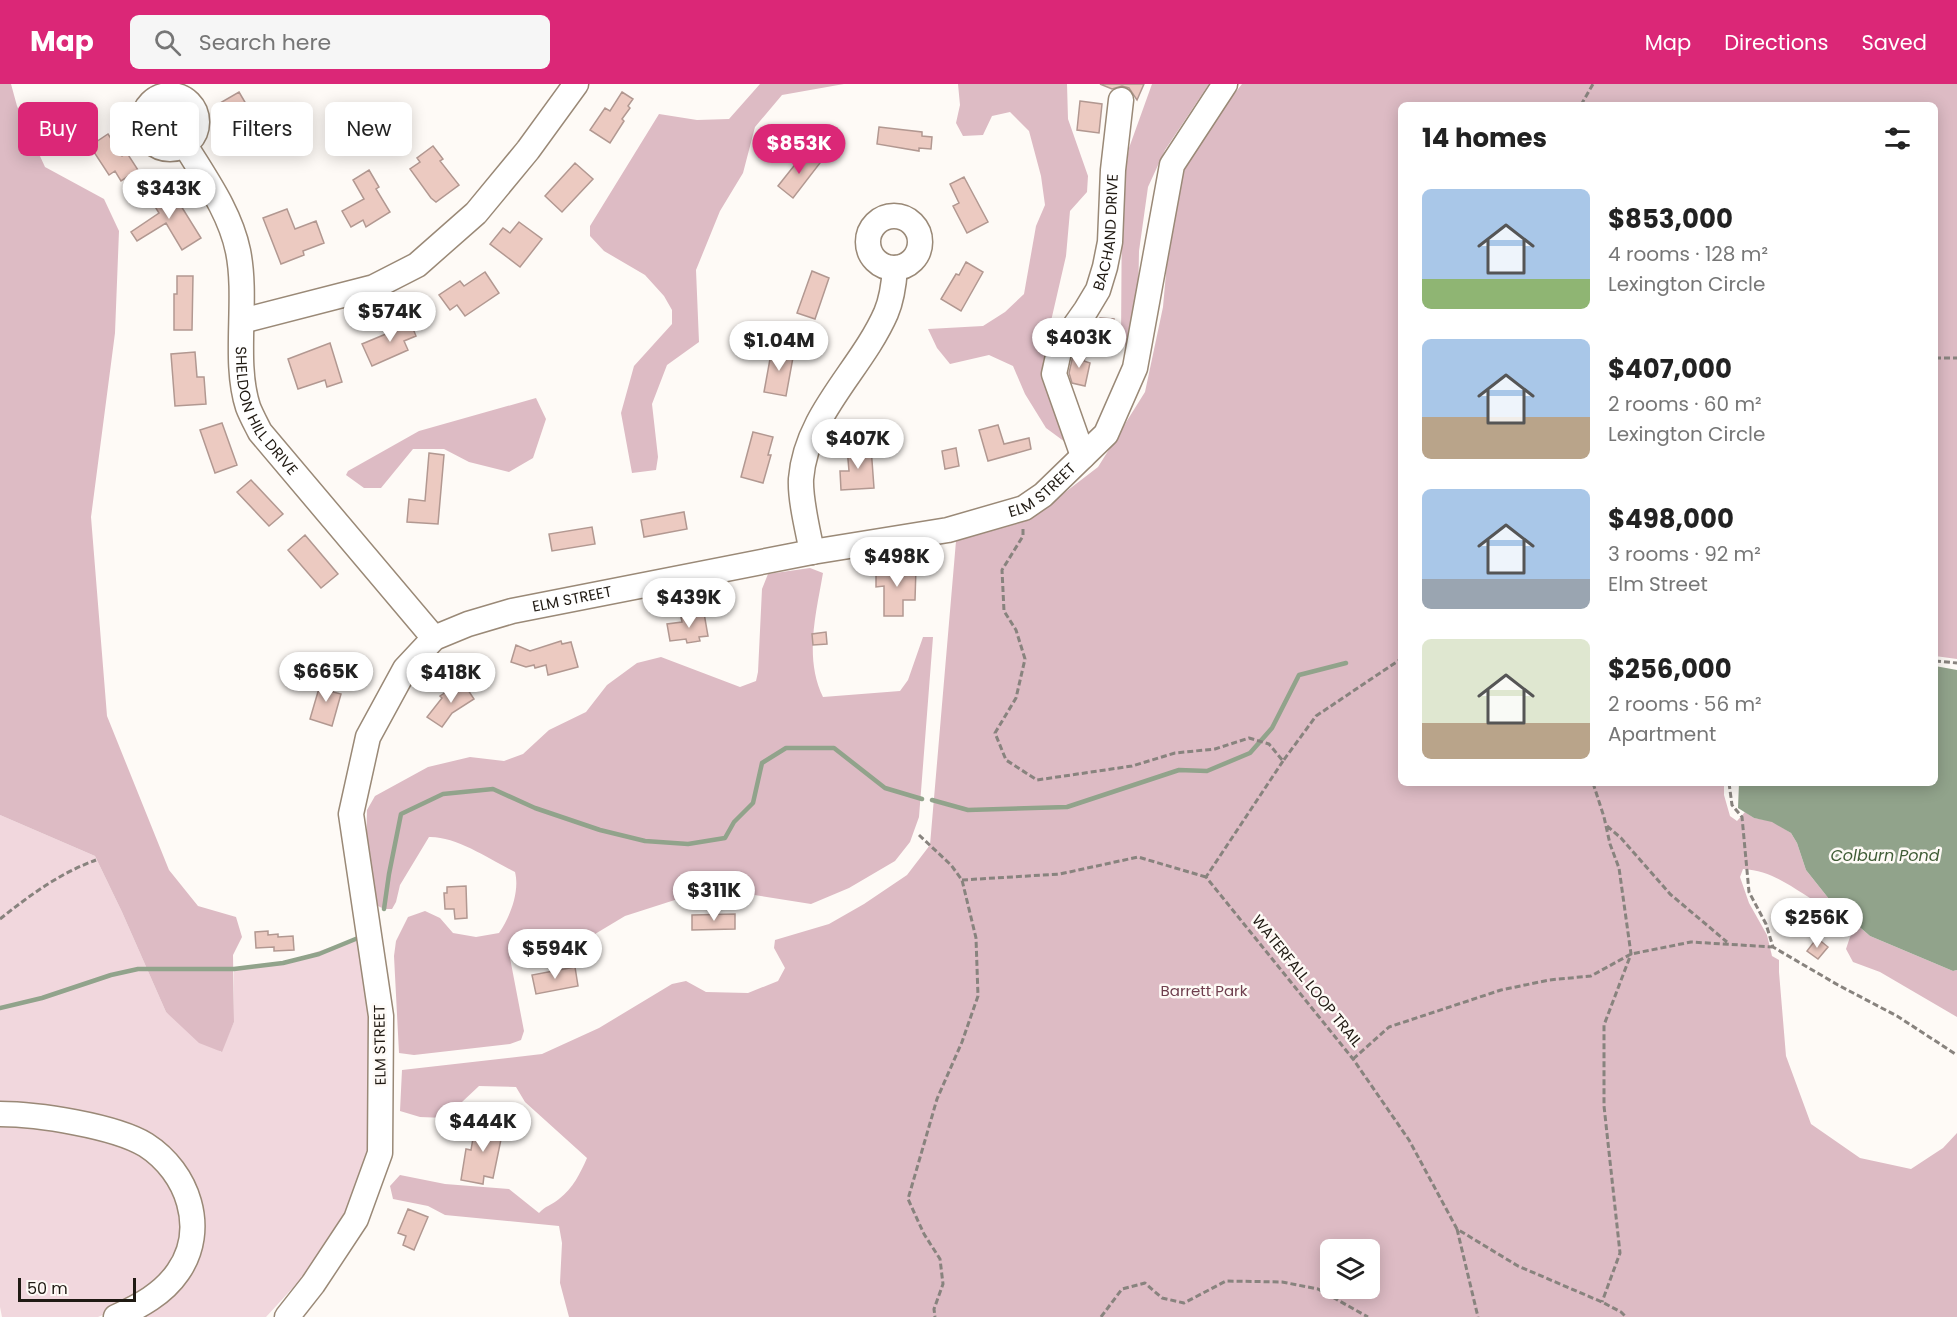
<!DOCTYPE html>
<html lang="en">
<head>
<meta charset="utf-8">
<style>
	body { margin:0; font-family:Poppins,sans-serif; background:#f6f6f6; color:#222; height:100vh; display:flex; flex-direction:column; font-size:22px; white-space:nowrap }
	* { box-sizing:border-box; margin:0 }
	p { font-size:20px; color:#767676 }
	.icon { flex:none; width:33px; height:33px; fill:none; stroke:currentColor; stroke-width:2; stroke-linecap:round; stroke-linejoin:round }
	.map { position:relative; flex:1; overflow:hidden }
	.sheet { position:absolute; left:1398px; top:18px; width:540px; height:684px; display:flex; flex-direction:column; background:#fff; border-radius:9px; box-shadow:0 3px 15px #0003 }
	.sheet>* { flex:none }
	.guide { position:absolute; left:18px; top:18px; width:570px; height:54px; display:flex; gap:12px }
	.buttons { position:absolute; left:1320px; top:1155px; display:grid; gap:12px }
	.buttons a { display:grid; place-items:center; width:60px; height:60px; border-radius:9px; background:#fff; box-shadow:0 3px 15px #0003; font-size:30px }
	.scale { position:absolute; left:18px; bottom:15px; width:118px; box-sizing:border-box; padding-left:6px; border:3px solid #201a13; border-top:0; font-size:16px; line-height:21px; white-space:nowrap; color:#201a13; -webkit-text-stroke:4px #fefaf6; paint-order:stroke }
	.price { position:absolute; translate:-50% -51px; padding:0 14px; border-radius:21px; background:#fff; color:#222; font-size:20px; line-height:39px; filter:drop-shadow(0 2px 3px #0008) }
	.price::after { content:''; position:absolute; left:50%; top:36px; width:18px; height:14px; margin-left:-9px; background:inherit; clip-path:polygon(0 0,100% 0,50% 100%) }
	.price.active { background:#db2777; color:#fff }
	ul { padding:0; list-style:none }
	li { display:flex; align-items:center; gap:18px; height:150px; padding:0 24px }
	li span { display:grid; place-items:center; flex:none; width:168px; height:120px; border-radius:9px; color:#555 }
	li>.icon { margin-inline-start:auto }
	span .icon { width:72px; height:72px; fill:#fffc; stroke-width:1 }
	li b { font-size:26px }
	h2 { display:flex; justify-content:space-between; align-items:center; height:72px; padding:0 24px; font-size:26px }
	.chip { padding:0 21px; border-radius:9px; background:#fff; box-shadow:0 3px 15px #0003; font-size:21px; line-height:54px }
	.chip.active { background:#db2777; color:#fff }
	header { display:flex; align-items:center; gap:36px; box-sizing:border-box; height:84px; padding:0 30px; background:#db2777; color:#fff }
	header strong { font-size:28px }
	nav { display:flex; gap:33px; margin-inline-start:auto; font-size:21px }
	.search { width:420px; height:54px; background:#f6f6f6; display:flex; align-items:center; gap:15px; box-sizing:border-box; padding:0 21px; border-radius:9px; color:#767676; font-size:22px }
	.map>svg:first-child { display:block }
	.green { fill:#f1d7dd }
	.forest { fill:#ddbbc4; fill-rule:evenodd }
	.water { fill:#91a38b }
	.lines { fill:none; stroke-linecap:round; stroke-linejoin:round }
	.stream { stroke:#91a38b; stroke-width:4.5 }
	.building { fill:#eccac1; stroke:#b29891; stroke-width:1.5 }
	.minor-casing { stroke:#9a8977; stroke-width:27 }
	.path { stroke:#88837e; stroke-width:3; stroke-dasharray:6 3; stroke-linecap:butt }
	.minor { stroke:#fff; stroke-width:24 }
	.labels { text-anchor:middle; stroke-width:5; stroke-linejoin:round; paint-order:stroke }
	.street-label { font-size:15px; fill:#201a13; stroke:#fefaf6 }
	.park-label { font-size:15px; fill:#6e3e4d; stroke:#fefaf6 }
	.water-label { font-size:16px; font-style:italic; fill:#3f5c35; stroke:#fefaf6 }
</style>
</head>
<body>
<header>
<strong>Map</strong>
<div class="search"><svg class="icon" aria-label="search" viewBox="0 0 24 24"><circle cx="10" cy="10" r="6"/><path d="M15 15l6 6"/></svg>Search here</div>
<nav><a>Map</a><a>Directions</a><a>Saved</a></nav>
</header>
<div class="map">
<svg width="1957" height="1233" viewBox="0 0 1957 1233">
	<rect width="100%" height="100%" fill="#fefaf6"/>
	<path class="green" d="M0,731l95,41 27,56 44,100 55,40 13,-30v-53l49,-6 75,-25 9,22 7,182 -29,78 -45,60 -34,37h-142l58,-42 -4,-112 -178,-55z
		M0,1037l44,1 104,31 37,58 -7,48 -40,41 -40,17h-96l-2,-10z"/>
	<path class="forest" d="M0,0h11l6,22 28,61 59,32 15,32 -4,102 -24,184 16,199 62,154 29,36 38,11 6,20 -9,18 1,67 -12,30 -23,-9 -33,-31 -44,-100 -27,-56 -95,-41z
		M760,0h84l-62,11 -27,32 -12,46 -23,38 -24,59 3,72 -32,23 -15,39 6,53 -2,13 -24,3 -11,-60 13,-47 38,-42v-14l-8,-14 -19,-21 -41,-24 -14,-15v-10l69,-112 38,6 32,-1z
		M958,0h109l1,35 20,57 -1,16 -17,19 -4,45 -21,91 5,38 18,44 -3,13 -19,-14 -21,-34 -12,-28 -24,-11 -39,9 -13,-16 -9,-19 55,-3 22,-14 19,-18 12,-68 9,-21 -4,-29 -12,-45 -19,-19 -18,4 -9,19 -20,1 -7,-13 4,-18z
		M1152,0h57l-44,66 -17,37 -9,64 -1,55 -10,42 -7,-6 1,-147 7,-47z
		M1242,0h715v575l-22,-3v-551h-534v678h323v12l6,21 7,5 8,-9 9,6 18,3 19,12 6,10 9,27 27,34 -4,4c-30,-13 -50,-37 -86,-39l-3,8 9,26 18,32 5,21 7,4v12l7,84 25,68 49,34 51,11 32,-21 14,-15v184h-1388l-9,-34 2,-40 -3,-17 -114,-11 -17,-9 -35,-7 -3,-13 10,-11 45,9 64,5 30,24c6,-7 13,-8 20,-14 14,-11 21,-25 28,-41l-62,-56 -9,-15 -37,-1 -34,32 -25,-1 -20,-6 2,-41 140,-16 57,-26 73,-44 14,-3 20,11 42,1 30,-12 7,-13 -11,-20 1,-8 54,-16 35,-20 43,-29 23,-30 26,-304 73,-21 69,-53 47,-75 18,-85 7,-79 18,-75zM1330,1166h40v38h-40z
		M536,314l10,21 -13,39 -24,14 -40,-10 -25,-13h-31l-32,39h-17l-18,-13 2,-4 71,-40z
		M810,484l13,5c-7,41 -19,85 0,124l77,-6 8,-11 15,-43h10l-14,180 -9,25 -15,19 -46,27 -38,16 -82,-13 -48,7 -56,18 -40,24 -5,-2c-27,0 -50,-3 -70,20l14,73 -3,9 -11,4 -96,11 -15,-2 -5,-97 2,-15 12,-24 17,-6 15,7 13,15 23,4 23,-4c11,-16 21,-41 16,-61 -24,-12 -59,-36 -86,-35l-29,48 -4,17 -4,7h-8l-8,-4 -10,-53 1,-42 8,-14 53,-29 42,-10 34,4 19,-7 26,-24 37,-18 21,-27 30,-22 24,-6 79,30 16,-6 2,-9 4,-83 6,-15z
		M1857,841l13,11 83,35 4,-1v47l-77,-45 -27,-10 -7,-13 4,-12z"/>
	<path class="water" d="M1935,582l22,4v300l-4,1 -83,-35 -37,-32 -27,-34 -9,-27 -6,-10 -19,-11 -18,-4 -16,-10 1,-25h196z"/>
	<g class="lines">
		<path class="stream" d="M932,716l36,10 99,-3 112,-37 28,1 43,-18 22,-25 27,-53 47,-12
			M384,825l5,-35 12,-60 42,-20 50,-5 42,19 65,22 45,11 43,3 37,-6 9,-16 19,-19 9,-40 24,-15h48l51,40 37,11
			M0,924l42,-10 69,-23 27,-6h96l49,-6 36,-9 39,-16"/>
	</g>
	<path class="building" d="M1100,0h44l-7,16 -8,-12 -7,-2 -10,3z
		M239,8l24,41 -16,10 -11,-20 -3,2 -13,-22z
		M622,8l11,7 -5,7 2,2 -8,11 2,2 -14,22 -20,-13 15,-22 5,3z
		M1080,17l22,3 -3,29 -22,-3z
		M879,43l43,5v4l10,1 -1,12 -12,-1v3l-42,-7z
		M108,50l14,22 5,-3 11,17 -17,11 -6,-10 -6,4 -19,-29z
		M433,62l10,13 -3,2 19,24 -23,17 -5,-4 -21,-29 10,-7 -3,-4z
		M805,68l15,11 -27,35 -15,-12z
		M575,79l18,16 -31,33 -17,-16z
		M369,86l10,17 -3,2 14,23 -24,15 -3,-7 -12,7 -9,-16 22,-12 -11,-19z
		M964,93l24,45 -21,11 -14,-27 6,-3 -9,-19z
		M168,101l33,53 -19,12 -16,-27 -29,18 -6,-9 28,-19 -10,-16z
		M287,125l8,20 21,-8 8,22 -21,8 1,4 -23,9 -18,-46z
		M519,138l23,17 -22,28 -30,-23 13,-16 7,5z
		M966,178l17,10 -22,39 -20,-12 15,-25 3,1z
		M812,187l17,7 -14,41 -18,-6z
		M485,188l14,21 -34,23 -8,-11 -7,5 -11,-15 21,-14 4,5z
		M177,192h16l-1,54h-18v-36h3z
		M1100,234l14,1 -1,14 -14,-1z
		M409,235l7,17 -12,5 4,9 -36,16 -10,-22 31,-13 -2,-5z
		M330,259l12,39 -15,5 -2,-7 -27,9 -10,-30z
		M772,264l22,4 -8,44 -22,-4z
		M1074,267l12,3 -2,7 6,2 -5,23 -13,-3 -3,-10z
		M195,268l2,25h7l2,27 -31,2 -4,-52z
		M222,339l15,42 -22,8 -15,-43z
		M998,341l6,19 25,-6 2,11 -43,12 -9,-31z
		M753,348l20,5 -5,18h3l-8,28 -22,-6z
		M871,363l3,41 -33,2 -1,-19h9l-2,-23z
		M956,364l3,18 -14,3 -3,-18z
		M429,369l15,2 -6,69 -31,-2 2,-23 16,2z
		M251,396l32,34 -14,12 -32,-34z
		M684,428l3,17 -43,8 -3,-17z
		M592,443l3,17 -43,7 -3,-17z
		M305,451l33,39 -17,14 -33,-38z
		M895,483h21l-1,33h-12v16h-19v-30l-8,1v-18l18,-1z
		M704,529l4,23 -9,1 1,4 -13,2 -1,-4 -16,2 -3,-17 15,-2 -1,-5z
		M826,548l1,12 -14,1 -1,-11z
		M561,557l1,3 9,-2 7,25 -30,8 -2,-10 -11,3 -1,-3 -8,2 -15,-5 5,-17 14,6z
		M322,594l14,4 -3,10 8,2 -9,32 -22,-7z
		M462,597l12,18 -22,14 -10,14 -15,-10 15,-19 -2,-2z
		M466,802l1,32 -12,1 -1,-10h-9l-1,-16h3v-6z
		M735,830v15l-43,1v-15z
		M268,847v4l10,-1v3l15,-1 1,14 -20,1v-4l-18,1 -1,-16z
		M1817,854l11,9 -10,12 -11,-8z
		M575,883l3,19 -42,8 -4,-19z
		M476,1037l28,4 -11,53 -9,-2 -1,8 -22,-4 5,-31 5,1z
		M408,1125l20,8 -14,33 -11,-5 3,-9 -8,-3z"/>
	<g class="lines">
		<g class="minor-casing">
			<g id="minor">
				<circle cx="170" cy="38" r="27"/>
				<path id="s1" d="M185,61c20,33 45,67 53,106 10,49 -5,110 10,156 3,8 8,17 12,25l174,206"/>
				<circle cx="894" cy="158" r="26"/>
				<path d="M242,237l132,-34 43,-22 59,-52 52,-63 48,-66"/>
				<path id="s2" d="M1083,372l-29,-82 6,-27 26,-37 12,-20 7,-23 5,-25 3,-72 8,-70"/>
				<path d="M812,468c-4,-21 -12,-52 -11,-73 5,-65 60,-109 85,-166 6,-14 8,-30 9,-45"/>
				<path d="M0,1030c37,0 115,12 146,31 42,27 62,84 32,127 -15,22 -38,34 -62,45"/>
				<path id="s3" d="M287,1233l26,-33 43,-65 24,-66 1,-137 -30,-202 17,-77 37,-68 29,-31 34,-14 44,-13 300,-59 136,-22 76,-22 19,-13 63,-61 29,-66 37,-203 53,-81"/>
			</g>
		</g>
		<path class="path" d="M1581,21l12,-21
			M1935,274h22
			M1023,445v7l-21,34 2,41 12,19 9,29 -9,39 -21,35 11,27 31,20 95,-14 43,-13 40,-4 34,-11 20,6 14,17 33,-45 85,-57
			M1935,577l22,2
			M1283,677l-77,116 147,182 56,81 48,89 61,37 84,36 19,10 5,5
			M1593,699l11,34 6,27 9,24 12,86 -27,71v81l16,147 -18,49
			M1729,699l3,22 10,12 7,75 17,32 7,23 65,38 59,31 60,39
			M1607,742l14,12 49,56 57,48
			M919,751l32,30 11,15 14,58 2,58 -16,46 -25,57 -29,100 16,35 16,25 3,25 -9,25 1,8
			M962,796l98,-6 78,-17 68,20
			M0,835c30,-24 60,-46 96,-59
			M1353,975l36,-32 112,-37 48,-10 42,-4 40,-22 60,-12 82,5
			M1457,1145l21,88
			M1101,1233l21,-28 23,-6 17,15 22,5 42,-22 56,1 36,7 50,28"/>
		<use href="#minor" class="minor"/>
	</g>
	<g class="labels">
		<g class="street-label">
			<text dy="5" stroke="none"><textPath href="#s2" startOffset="242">BACHAND DRIVE</textPath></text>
			<text dy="5" stroke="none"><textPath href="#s1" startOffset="286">SHELDON HILL DRIVE</textPath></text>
			<text dy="5" stroke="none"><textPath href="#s3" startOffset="1360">ELM STREET</textPath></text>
			<text dy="5" stroke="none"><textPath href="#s3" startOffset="874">ELM STREET</textPath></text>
			<text transform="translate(1307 897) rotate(51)" y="5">WATERFALL LOOP TRAIL</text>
			<text transform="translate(380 961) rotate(-91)" y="5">ELM STREET</text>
		</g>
		<g class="park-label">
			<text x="1204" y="912">Barrett Park</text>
		</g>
		<g class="water-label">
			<text x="1885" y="777">Colburn Pond</text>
		</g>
	</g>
</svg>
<div class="buttons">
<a><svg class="icon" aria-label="layers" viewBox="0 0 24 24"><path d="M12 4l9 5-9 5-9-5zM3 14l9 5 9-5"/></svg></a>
</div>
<div class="scale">50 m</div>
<b class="price active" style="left:799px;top:91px">$853K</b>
<b class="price" style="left:169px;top:136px">$343K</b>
<b class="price" style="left:390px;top:259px">$574K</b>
<b class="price" style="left:1079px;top:285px">$403K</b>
<b class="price" style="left:779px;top:288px">$1.04M</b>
<b class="price" style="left:858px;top:386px">$407K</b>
<b class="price" style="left:897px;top:504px">$498K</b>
<b class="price" style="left:689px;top:545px">$439K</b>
<b class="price" style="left:326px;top:619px">$665K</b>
<b class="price" style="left:451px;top:620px">$418K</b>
<b class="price" style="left:714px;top:838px">$311K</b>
<b class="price" style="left:1817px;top:865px">$256K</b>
<b class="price" style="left:555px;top:896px">$594K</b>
<b class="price" style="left:483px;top:1069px">$444K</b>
<div class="guide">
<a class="chip active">Buy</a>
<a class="chip">Rent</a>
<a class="chip">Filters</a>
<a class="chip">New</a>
</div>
<section class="sheet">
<h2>14 homes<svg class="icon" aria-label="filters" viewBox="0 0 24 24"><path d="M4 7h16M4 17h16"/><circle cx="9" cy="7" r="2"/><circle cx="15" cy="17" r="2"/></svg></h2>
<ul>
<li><span style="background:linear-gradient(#a9c7e8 75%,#8fb573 0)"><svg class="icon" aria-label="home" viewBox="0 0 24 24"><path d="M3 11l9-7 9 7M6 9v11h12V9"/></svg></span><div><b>$853,000</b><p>4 rooms · 128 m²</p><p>Lexington Circle</p></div></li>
<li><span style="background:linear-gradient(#a9c7e8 65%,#b9a48a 0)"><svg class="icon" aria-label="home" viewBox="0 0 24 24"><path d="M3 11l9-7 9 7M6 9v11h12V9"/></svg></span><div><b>$407,000</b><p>2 rooms · 60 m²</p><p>Lexington Circle</p></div></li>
<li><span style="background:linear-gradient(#a9c7e8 75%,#9aa5b1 0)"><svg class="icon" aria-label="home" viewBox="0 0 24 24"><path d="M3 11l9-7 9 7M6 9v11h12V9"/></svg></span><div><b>$498,000</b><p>3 rooms · 92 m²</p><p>Elm Street</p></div></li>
<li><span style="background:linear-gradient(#dfe7d0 70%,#b9a48a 0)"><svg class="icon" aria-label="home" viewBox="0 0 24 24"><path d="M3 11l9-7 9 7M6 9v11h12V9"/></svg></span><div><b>$256,000</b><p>2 rooms · 56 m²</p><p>Apartment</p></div></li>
</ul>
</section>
</div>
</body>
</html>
